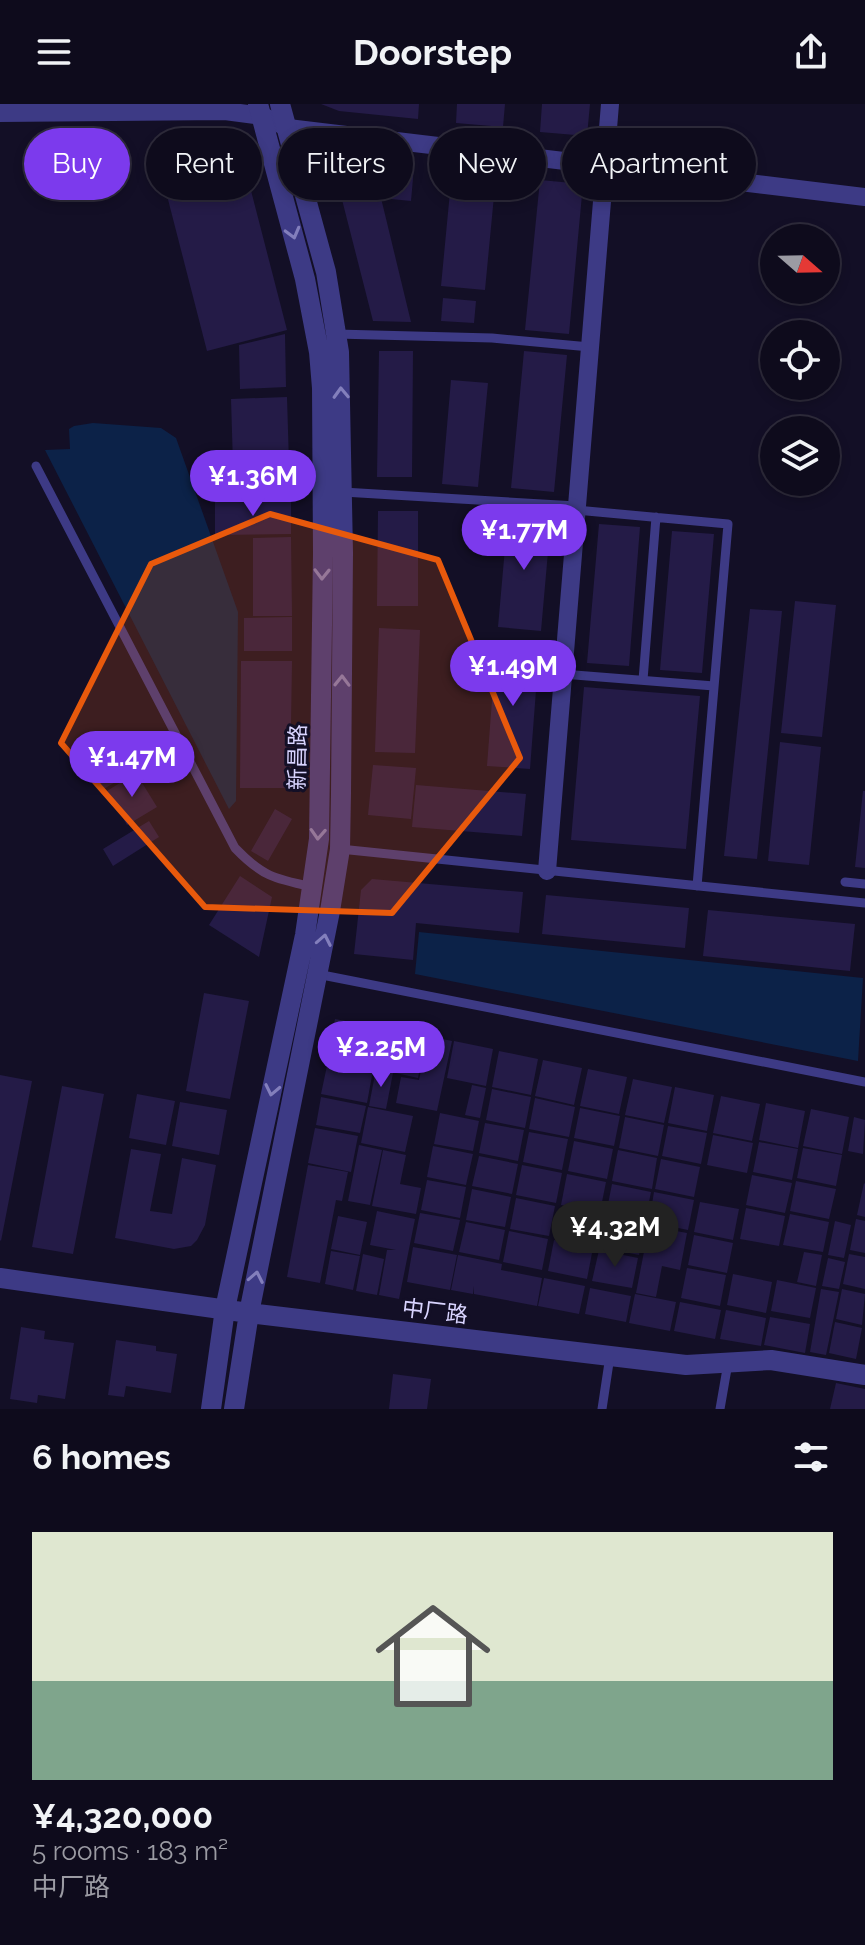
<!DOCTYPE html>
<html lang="en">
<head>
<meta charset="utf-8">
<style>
	body { margin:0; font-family:Raleway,"Noto Sans SC",sans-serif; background:#1c1929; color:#f1f3f6; height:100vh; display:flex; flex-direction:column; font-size:30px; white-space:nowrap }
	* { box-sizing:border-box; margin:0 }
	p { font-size:26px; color:#9b9ba3 }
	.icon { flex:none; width:44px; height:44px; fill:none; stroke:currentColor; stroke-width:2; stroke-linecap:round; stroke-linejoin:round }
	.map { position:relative; height:1305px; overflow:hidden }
	.panel { display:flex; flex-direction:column; background:#0e0b1c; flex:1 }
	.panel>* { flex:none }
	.hud { position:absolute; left:24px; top:24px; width:818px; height:72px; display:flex; gap:16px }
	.needle { width:52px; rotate:110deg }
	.fabs { position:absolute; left:760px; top:120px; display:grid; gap:16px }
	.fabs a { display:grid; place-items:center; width:80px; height:80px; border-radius:50%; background:#0e0b1c; box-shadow:0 4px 12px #0003,0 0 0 2px #2e2b3b; font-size:40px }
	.price { position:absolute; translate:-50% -68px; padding:0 18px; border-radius:28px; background:#7c3aed; color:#fff; font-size:26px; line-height:52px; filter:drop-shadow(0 2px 4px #0008) }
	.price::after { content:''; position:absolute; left:50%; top:48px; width:24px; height:18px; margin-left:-12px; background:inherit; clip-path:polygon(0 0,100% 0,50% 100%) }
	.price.current { background:#222; color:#fff }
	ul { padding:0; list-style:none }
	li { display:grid; align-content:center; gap:16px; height:424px; padding:0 32px }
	li span { display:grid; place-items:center; height:248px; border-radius:0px; color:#555 }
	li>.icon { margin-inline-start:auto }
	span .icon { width:144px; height:144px; fill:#fffc; stroke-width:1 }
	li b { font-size:34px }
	h2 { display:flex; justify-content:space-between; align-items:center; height:96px; padding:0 32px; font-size:34px }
	.pill { padding:0 28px; border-radius:36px; background:#0e0b1c; box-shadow:0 4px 12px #0003,0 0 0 2px #2e2b3b; font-size:28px; line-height:72px }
	.pill.current { background:#7c3aed; color:#fff }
	header { display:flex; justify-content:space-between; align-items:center; height:104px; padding:0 32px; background:#0e0b1c; font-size:36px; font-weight:700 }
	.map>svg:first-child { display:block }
	.water { fill:#0c2248 }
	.building { fill:#241b47 }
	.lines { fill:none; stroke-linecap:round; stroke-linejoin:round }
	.service { stroke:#3d3a85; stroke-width:9 }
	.minor { stroke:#3d3a85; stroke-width:18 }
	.tertiary { stroke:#3d3a85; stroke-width:20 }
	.oneway { stroke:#837fbc }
	.marked { fill:#e8590c; fill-opacity:0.2; stroke:#e8590c; stroke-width:6; stroke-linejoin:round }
	.labels { text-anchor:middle; stroke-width:6; stroke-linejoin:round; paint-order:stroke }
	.street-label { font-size:22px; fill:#d9d4ff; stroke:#130f26 }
</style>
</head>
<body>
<header><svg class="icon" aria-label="menu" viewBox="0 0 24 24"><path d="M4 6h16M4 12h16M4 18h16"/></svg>Doorstep<svg class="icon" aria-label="share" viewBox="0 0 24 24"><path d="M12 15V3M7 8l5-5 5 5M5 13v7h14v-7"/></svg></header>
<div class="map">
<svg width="865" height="1305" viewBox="0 0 865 1305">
	<rect width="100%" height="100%" fill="#130f26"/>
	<path class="water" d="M93,319l68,5 15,10 62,174 -2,189 -7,8 -184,-359 25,-1 -1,-20 5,-3z
		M419,828l444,46 -5,83 -443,-87z"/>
	<path class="building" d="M321,0h98l-1,15 -79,-8z
		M457,0h48l-2,23 -47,-4z
		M542,0h48l-3,32 -47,-4z
		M361,58l53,5 -3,34 -30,-3 30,124 -38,-1 -35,-137v-9l6,-10z
		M232,59l10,4 5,8 40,155 -80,21 -44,-171z
		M452,67l44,4 -11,115 -44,-4z
		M540,76l43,4 -14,150 -44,-4z
		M443,194l33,3 -2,22 -33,-2z
		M285,230l1,53 -46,2 -1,-44z
		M379,247h34l-1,126h-35z
		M524,247l43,4 -13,137 -43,-4z
		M451,276l37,3 -10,104 -36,-3z
		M287,293l2,66 -56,2 -2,-66z
		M289,360l1,33 -23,1 -1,-33z
		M291,397v33l-76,1v-33z
		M378,407h40v95h-41z
		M508,410l43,4 -10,113 -43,-4z
		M599,420l41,3 -11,139 -42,-3z
		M672,427l42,3 -12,139 -42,-3z
		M291,433l1,79h-39v-78z
		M795,497l41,4 -14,132 -41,-4z
		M750,505l32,2 -25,248 -33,-3z
		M292,513v34h-48v-33z
		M379,524l41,2 -5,123 -40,-1z
		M496,544l43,3 -9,118 -43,-3z
		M241,557h51l-2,127h-50z
		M584,583l116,9 -14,153 -115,-9z
		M111,628l23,39 -32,19 -23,-38z
		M780,638l41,5 -12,118 -41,-4z
		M373,661l43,3 -5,51 -43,-4z
		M136,669l21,34 -30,18 -20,-34z
		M416,681l110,9 -4,42 -110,-9z
		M863,687h2v77l-10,-1z
		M275,705l17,10 -24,42 -17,-10z
		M149,717l10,16 -46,29 -10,-17z
		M240,772l32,21 -13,60 -50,-32z
		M372,775l151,13 -4,41 -103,-10 -3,37 -59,-6 7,-64z
		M546,791l143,13 -4,40 -143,-14z
		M708,806l147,14 -5,47 -147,-15z
		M204,889l45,8 -19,98 -44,-8z
		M335,915l47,9 -7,36 -47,-10z
		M384,923l18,4 -8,36 -17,-3z
		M404,927l22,5 -8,42 -22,-5z
		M428,932l24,5 -15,70 -41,-8 5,-26 18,3z
		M454,937l39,8 -7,37 -39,-8z
		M499,947l39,8 -7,36 -39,-8z
		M543,956l39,8 -8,37 -39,-9z
		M328,957l45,9 -6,33 -46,-9z
		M376,965l17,4 -7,36 -17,-3z
		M588,965l39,8 -8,37 -39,-8z
		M0,971l32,6 -31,160 -1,-1z
		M633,975l39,8 -8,36 -39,-8z
		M472,981l14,3 -6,30 -15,-3z
		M62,982l42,8 -31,160 -41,-7z
		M675,983l39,8 -7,36 -39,-8z
		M492,985l39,8 -6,31 -39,-8z
		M137,990l38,7 -9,44 -37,-7z
		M721,992l39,8 -8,37 -39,-8z
		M321,993l45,9 -6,27 -44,-8z
		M535,994l40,9 -6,30 -40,-8z
		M180,998l47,8 -8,45 -47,-9z
		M766,999l39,8 -7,37 -39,-8z
		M368,1003l45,9 -8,36 -44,-9z
		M580,1004l40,8 -6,30 -40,-8z
		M811,1005l38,8 -7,37 -39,-8z
		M440,1009l39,8 -6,30 -39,-7z
		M625,1013l39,8 -6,31 -39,-8z
		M854,1013l11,3 -2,34 -15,-3z
		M485,1019l39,7 -6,31 -39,-8z
		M668,1022l39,7 -6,31 -39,-8z
		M315,1024l43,8 -7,36 -43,-9z
		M529,1028l39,7 -6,31 -39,-8z
		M713,1031l40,8 -6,30 -40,-8z
		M574,1037l39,8 -6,30 -39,-8z
		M759,1038l39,7 -6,31 -39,-8z
		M359,1041l23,5 -12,55 -22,-4z
		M433,1042l40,8 -7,31 -39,-8z
		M803,1044l39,7 -6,31 -39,-8z
		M131,1045l30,5 -11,57 22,3 10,-56 34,7 -11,60 -8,15 -6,6 -17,3 -59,-11z
		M383,1046l23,5 -6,29 21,4 -5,26 -44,-8z
		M618,1046l39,8 -5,31 -40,-8z
		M479,1052l39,8 -6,30 -40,-8z
		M661,1055l39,8 -6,30 -39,-8z
		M308,1061l40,7 -6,29 -6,-1 -16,83 -33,-6z
		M522,1061l40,8 -6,30 -40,-8z
		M567,1070l39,8 -6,30 -39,-7z
		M752,1071l40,8 -7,30 -39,-8z
		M427,1076l39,7 -6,31 -39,-8z
		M796,1077l40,8 -7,30 -39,-8z
		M864,1079l1,1v33l-8,-2z
		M612,1080l39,8 -6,30 -39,-8z
		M472,1085l39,8 -6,30 -39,-7z
		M654,1088l40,8 -6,30 -39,-8z
		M516,1094l39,8 -6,30 -39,-7z
		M700,1098l39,7 -6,31 -39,-8z
		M561,1103l39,8 -6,31 -39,-8z
		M746,1104l39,8 -6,30 -39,-7z
		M377,1107l38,8 -16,80 -20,-4 8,-45h9l-26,-5z
		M420,1109l40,7 -7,31 -39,-8z
		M790,1110l39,8 -6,30 -40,-7z
		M338,1112l29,6 -7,33 -29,-6z
		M605,1113l40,8 -6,30 -40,-8z
		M856,1115l9,2v32l-15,-3z
		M835,1117l16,4 -7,33 -16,-3z
		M466,1118l39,8 -6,30 -40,-8z
		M649,1122l38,7 -7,37 -18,-4 -6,31 -20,-4z
		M509,1127l39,8 -6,31 -39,-8z
		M694,1131l39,8 -6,30 -39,-8z
		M554,1136l39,8 -6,31 -39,-8z
		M413,1143l44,8 -7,35 -43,-8z
		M599,1146l39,8 -6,30 -40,-7z
		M331,1147l29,5 -7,34 -28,-6z
		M804,1148l18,3 -6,31 -19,-4z
		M363,1150l21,5 -7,36 -21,-4z
		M849,1150l16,3v32l-22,-5z
		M458,1151l44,9 -1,6 41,8 -5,28 -63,-12v-8l-1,8 -22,-4z
		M828,1154l17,4 -6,27 -17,-3z
		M687,1164l39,7 -6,31 -39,-8z
		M733,1170l39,8 -6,31 -39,-8z
		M544,1174l41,8 -6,28 -41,-8z
		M777,1176l39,8 -6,30 -39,-7z
		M590,1184l41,8 -5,26 -41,-8z
		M821,1185l18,3 -13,63 -16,-3z
		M842,1185l23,5 -3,31 -26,-6z
		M635,1190l41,8 -6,29 -41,-8z
		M680,1198l41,8 -6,29 -41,-8z
		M726,1206l40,8 -5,28 -41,-7z
		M770,1213l40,7 -5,29 -41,-8z
		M835,1218l27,6 -6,31 -27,-6z
		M21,1223l24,4 -1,8 30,4 -9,56 -27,-4 -1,8 -27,-4z
		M116,1236l40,6v5l21,3 -6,39 -45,-7 -2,11 -16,-2z
		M393,1270l38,5 -4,30h-38z
		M836,1279l29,6v20h-35z"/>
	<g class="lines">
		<path class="service" d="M336,230l156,4 98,9
			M36,362l199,382c28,29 40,31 78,39
			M343,388l233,14
			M576,406l152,14 -31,362
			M562,570l152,12
			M643,576l13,-163
			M340,745l525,54
			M845,778l20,2
			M317,870l548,108
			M602,1305l8,-53
			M720,1305l8,-46"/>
		<path class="minor" d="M0,9l225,-2 38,5 25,12 577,69
			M547,767l63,-767"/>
		<path class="tertiary" d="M0,1174l249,35 437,52 85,-5 94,15
			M211,1305l14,-100 80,-374 14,-96 4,-286 -1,-165 -3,-36 -14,-73 -47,-175
			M234,1305l15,-96 81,-402 10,-62 1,-56 2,-240 -4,-201 -13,-80 -46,-168"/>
	</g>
	<defs><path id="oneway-chevron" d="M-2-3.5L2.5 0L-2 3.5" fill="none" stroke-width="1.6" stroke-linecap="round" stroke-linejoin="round" transform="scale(2)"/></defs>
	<g class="oneway">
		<use href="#oneway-chevron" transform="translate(293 129) rotate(75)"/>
		<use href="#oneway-chevron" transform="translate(341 289) rotate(-92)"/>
		<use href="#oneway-chevron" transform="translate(322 470) rotate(91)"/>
		<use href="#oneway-chevron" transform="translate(342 577) rotate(-89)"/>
		<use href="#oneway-chevron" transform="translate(318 730) rotate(93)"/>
		<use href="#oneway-chevron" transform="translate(324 836) rotate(-79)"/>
		<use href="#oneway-chevron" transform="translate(272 986) rotate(102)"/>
		<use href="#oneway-chevron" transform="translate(256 1173) rotate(-79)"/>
	</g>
	<path class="marked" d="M270,410l168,46 82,198 -128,155 -187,-6 -144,-164 90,-179z"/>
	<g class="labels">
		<g class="street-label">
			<text transform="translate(297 653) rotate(-89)" y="8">新昌路</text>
			<text transform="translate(435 1207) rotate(7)" y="8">中厂路</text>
		</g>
	</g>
</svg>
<div class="fabs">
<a><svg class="needle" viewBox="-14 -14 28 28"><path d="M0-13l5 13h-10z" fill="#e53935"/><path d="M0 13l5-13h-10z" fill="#9b9ba3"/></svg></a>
<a><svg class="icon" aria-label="locate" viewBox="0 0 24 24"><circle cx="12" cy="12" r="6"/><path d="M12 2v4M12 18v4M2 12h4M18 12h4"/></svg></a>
<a><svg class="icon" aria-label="layers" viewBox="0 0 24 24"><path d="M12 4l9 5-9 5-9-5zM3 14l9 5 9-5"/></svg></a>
</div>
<b class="price" style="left:253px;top:414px">¥1.36M</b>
<b class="price" style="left:524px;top:468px">¥1.77M</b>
<b class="price" style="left:513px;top:604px">¥1.49M</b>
<b class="price" style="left:132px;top:695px">¥1.47M</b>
<b class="price" style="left:381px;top:985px">¥2.25M</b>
<b class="price current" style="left:615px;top:1165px">¥4.32M</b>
<div class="hud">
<a class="pill current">Buy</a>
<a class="pill">Rent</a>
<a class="pill">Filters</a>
<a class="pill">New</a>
<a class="pill">Apartment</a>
</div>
</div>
<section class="panel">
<h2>6 homes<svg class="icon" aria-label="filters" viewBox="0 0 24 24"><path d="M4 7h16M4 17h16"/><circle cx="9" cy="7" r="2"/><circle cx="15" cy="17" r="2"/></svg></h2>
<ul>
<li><span style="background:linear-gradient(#dfe7d0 60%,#7fa58c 0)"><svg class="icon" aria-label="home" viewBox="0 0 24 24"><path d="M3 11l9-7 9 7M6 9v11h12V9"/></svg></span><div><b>¥4,320,000</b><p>5 rooms · 183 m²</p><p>中厂路</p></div></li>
</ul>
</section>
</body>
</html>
